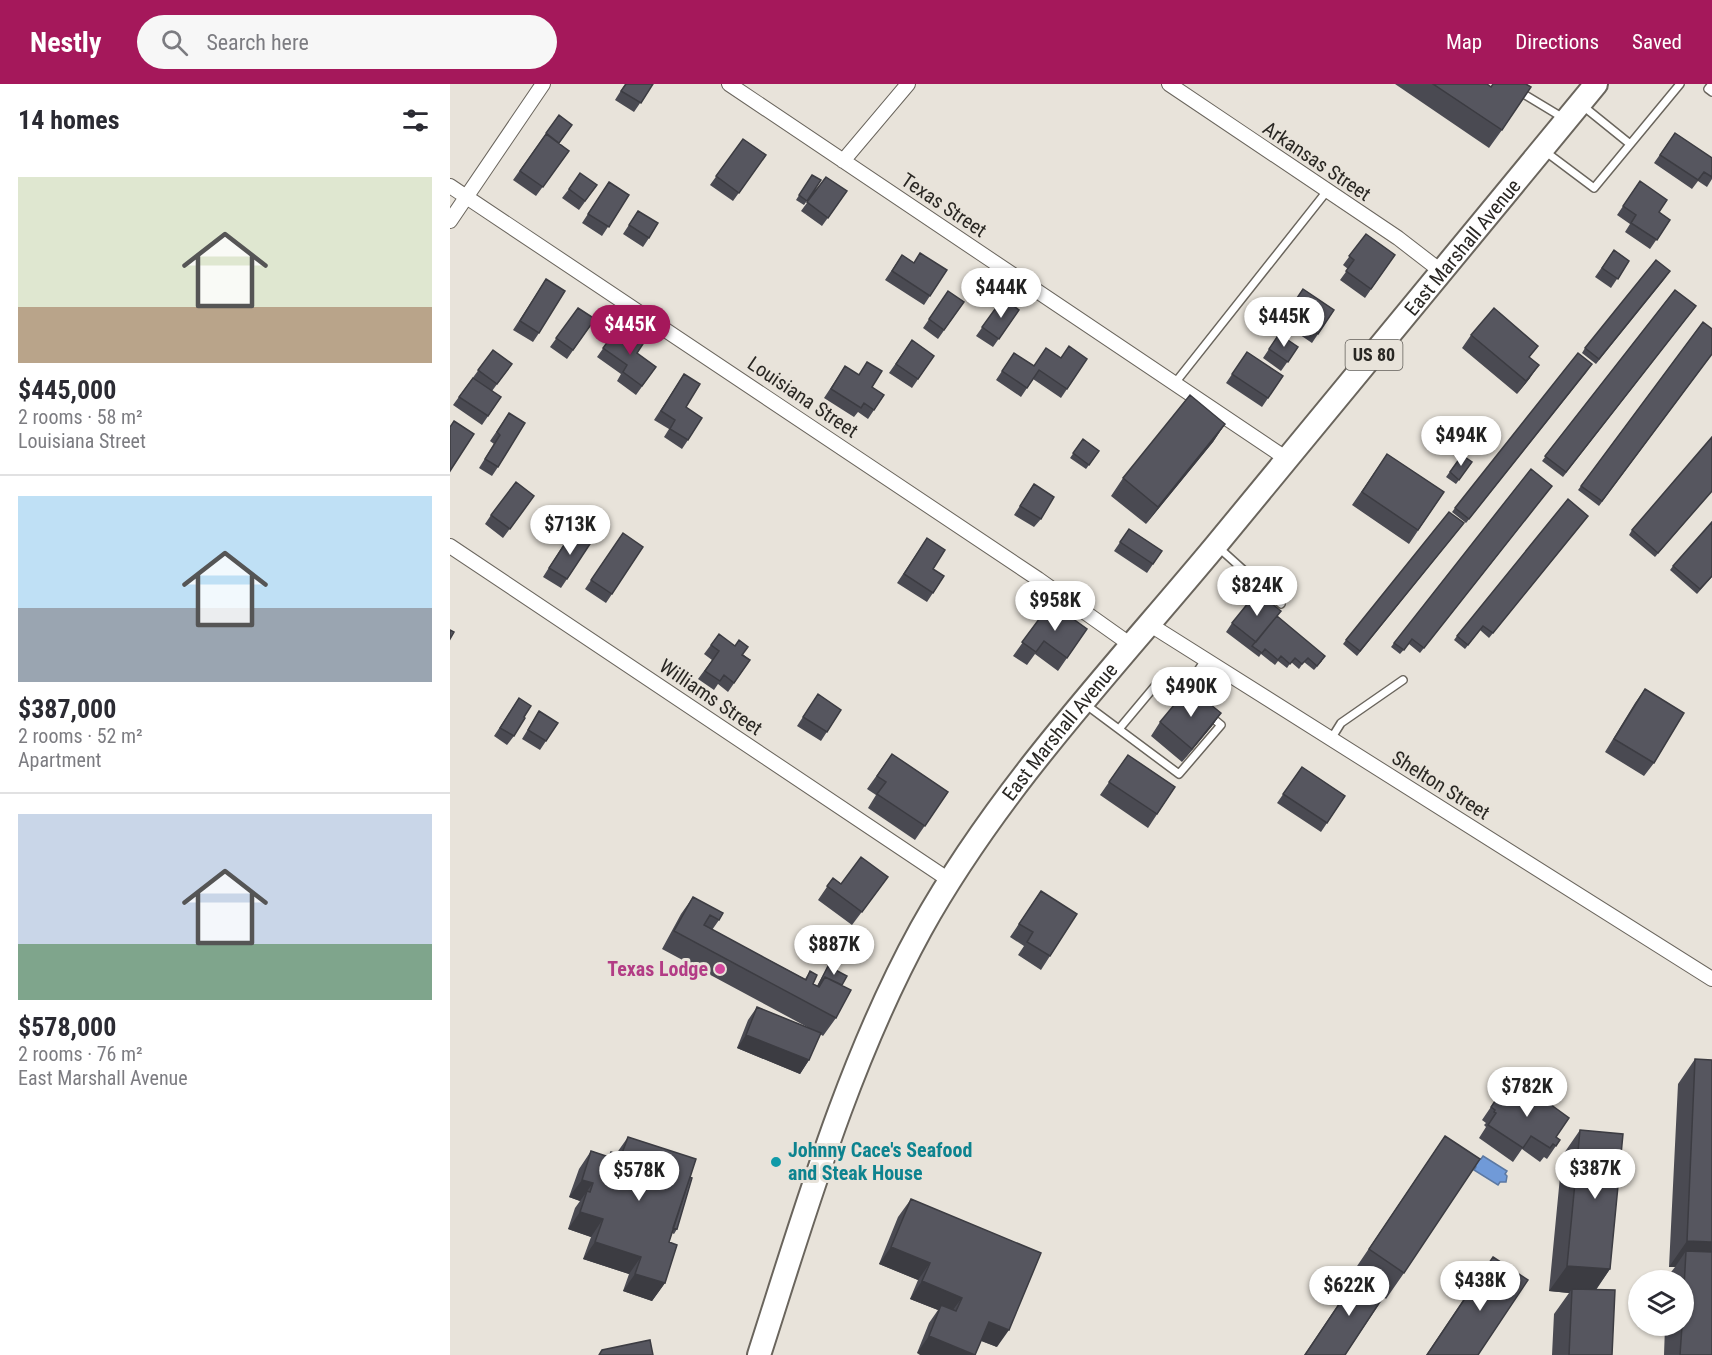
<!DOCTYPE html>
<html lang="en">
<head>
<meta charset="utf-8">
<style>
	body { margin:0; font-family:"Roboto Condensed",sans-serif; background:#f7f7f7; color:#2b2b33; height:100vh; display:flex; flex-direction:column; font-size:22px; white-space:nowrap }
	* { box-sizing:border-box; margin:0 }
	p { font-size:20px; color:#7c7c81 }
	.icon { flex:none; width:33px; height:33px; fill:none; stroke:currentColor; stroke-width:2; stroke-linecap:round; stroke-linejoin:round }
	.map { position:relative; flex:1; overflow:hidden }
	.panel { display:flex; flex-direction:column; background:#fff; width:450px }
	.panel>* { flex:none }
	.controls { position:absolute; left:1178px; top:1186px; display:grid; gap:12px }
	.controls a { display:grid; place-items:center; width:66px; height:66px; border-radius:50%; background:#fff; box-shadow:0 2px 4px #0004; font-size:30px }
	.price { position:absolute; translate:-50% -51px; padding:0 14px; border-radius:21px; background:#fff; color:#222; font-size:20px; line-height:39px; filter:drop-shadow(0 2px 3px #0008) }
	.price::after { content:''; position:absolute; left:50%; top:36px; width:18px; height:14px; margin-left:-9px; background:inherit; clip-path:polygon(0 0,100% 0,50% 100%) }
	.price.on { background:#a5185b; color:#fff }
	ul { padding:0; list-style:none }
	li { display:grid; align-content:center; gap:12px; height:318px; padding:0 18px }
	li+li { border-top:2px solid #e1e1e2 }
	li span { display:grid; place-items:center; height:186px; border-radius:0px; color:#555 }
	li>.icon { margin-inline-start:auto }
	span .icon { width:108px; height:108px; fill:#fffc; stroke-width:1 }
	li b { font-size:26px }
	h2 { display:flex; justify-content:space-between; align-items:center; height:72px; padding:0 18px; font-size:26px }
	header { display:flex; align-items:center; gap:36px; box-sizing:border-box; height:84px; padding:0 30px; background:#a5185b; color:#fff }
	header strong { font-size:28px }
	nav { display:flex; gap:33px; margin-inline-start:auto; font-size:21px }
	.search { width:420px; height:54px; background:#f7f7f7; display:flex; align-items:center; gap:15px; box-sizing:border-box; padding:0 21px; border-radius:33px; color:#7c7c81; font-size:22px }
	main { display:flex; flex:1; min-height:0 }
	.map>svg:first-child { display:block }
	.water { fill:#709ad8; stroke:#5b78a2; stroke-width:1.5 }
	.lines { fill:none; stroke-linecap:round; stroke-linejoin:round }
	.lane-casing { stroke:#6a655d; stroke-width:10 }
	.street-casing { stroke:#6a655d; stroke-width:16 }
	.primary-casing { stroke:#6a655d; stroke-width:26 }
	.lane { stroke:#fff; stroke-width:7 }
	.street { stroke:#fff; stroke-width:14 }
	.primary { stroke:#fff; stroke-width:22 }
	.wall { fill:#4a4a52 }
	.shaded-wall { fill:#3c3c42 }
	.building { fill:#56565f; stroke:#3c3c42; stroke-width:1.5 }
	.hotel-dot { fill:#d1479c; stroke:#e8e3da; stroke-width:2 }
	.culture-dot { fill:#0f9aa8; stroke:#e8e3da; stroke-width:2 }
	.labels { text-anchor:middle; stroke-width:6; stroke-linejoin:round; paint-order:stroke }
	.shield { fill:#e8e3da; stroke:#625f5a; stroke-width:1.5 }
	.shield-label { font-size:18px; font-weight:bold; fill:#292723 }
	.street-label { font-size:20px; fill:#292723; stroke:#e8e3da }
	.hotel-label { font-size:20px; font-weight:bold; fill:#b23c85; stroke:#e8e3da; text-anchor:end }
	.culture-label { font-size:20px; font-weight:bold; fill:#0d838f; stroke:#e8e3da; text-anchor:start }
</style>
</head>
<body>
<header>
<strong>Nestly</strong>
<div class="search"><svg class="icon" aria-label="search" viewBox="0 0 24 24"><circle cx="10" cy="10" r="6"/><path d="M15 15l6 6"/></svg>Search here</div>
<nav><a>Map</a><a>Directions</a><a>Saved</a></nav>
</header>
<main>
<section class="panel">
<h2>14 homes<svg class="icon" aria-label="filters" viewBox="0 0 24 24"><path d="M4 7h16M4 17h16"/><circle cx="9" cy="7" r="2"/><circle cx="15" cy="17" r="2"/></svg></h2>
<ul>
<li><span style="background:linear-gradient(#dfe7d0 70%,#b9a48a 0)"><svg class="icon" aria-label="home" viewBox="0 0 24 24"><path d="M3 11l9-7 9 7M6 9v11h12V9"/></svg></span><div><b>$445,000</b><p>2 rooms · 58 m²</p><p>Louisiana Street</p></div></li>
<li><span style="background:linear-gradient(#bfe0f5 60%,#9aa5b1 0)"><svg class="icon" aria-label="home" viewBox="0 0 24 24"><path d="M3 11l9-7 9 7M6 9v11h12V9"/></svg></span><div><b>$387,000</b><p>2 rooms · 52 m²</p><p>Apartment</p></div></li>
<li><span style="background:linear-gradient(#c9d6e8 70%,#7fa58c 0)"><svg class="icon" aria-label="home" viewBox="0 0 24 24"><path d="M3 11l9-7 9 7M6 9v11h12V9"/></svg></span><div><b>$578,000</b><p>2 rooms · 76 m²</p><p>East Marshall Avenue</p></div></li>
</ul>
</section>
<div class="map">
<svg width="1262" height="1271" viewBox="0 0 1262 1271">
	<rect width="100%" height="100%" fill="#e8e3da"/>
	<path class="water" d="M1033,1072l24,15 -2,3 2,2 -1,6h-6l-2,3 -24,-15 2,-3 -1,-3 2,-5h4z"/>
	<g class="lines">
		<g class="lane-casing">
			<path id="lane" d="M1057,0l58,35
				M1262,0l-4,5 4,3
				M1133,22l47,38
				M1096,68l48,36 86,-104
				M725,299l152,-192
				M768,463l63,57
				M740,615l-7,-6 22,-33
				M635,620l94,70 42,-49 -11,-9
				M669,645l36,-43 28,7
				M881,655l10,-16 62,-43"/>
		</g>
		<g class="street-casing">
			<path id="street" d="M279,0l558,375
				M719,0l229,154 44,34
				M393,77l65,-77
				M0,102l588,393 93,66
				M0,137l93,-137
				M0,462l499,334
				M699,540l563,355"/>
		</g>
		<g class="primary-casing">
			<g id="primary">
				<path id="s1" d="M309,1271c46,-143 89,-293 162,-426 79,-142 193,-261 296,-385 127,-153 254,-306 379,-460"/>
			</g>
		</g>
		<use href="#lane" class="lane"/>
		<use href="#street" class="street"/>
		<use href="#primary" class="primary"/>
	</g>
	<path class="wall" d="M175,0h28l-19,28 -19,-12z
		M945,0h92l15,46 -13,18z
		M109,31l13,10 -13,18 10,8 -33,45 -23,-16z
		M1225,49l37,25v21l-5,8 -9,-6 -6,8 -38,-26z
		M293,55l23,16 -33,46 -23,-16z
		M362,91l9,5 -17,25 -8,-5z
		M376,93l21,14 -25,35 -21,-15z
		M1190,97l19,31 11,8 -20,29 -25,-17 5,-8 -13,-9z
		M159,98l20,13 -27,41 -20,-13z
		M147,101l-18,25 -17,-12 7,-9z
		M188,127l11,27 -6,9 -20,-13z
		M916,150l29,21 -30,43 -25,-18 8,-11 -5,-4z
		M1164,166l15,11 -18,27 -16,-11z
		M452,171l11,7 34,8 -23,35 -39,-25z
		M1217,192l-71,88 -14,-11 3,-5z
		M96,195l-7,54 -6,9 -20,-12z
		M853,205l31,21 -22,33 -31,-21z
		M1225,206l21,16 -133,171 -21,-16z
		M498,207l16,11 -26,37 -15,-11z
		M553,214l16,12 -26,37 -17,-11z
		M128,224l17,11 -28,40 -17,-12z
		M1253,238l9,32 -113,152 -21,-16z
		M169,242l18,27 19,14 -20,28 -19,-14 4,-7 -24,-17z
		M829,250l19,13 -17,24 -18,-13z
		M1021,251l59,23v20l-13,16 -55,-46z
		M462,256l22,16 -22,32 -23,-15z
		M43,266l19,14 -20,27 9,6 -19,28 -29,-20z
		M797,268l36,24 -21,31 -36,-24z
		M564,269l20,13 27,-8 26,1 -26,39 -28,-19 -12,18 -25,-17z
		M395,282l27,21 12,8 -16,24 -10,-7 -4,5 -30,-19z
		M1139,285l-123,154 -14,-11 3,-4z
		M234,290l4,66 -6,9 -18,-12 5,-8 -15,-9z
		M59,329l-11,54 -6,9 -13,-8 15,-24 -4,-3z
		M775,340l-12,18 -67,82 -35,-28 12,-18z
		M633,355l16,12 -13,18 -16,-11z
		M937,370l57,38 -35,52 -57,-39z
		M1012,371l10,7 -16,22 -10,-7z
		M584,400l7,35 -7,8 -20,-12z
		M1102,402l-132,167 -11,-9 -9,10 -9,-7 3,-4z
		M1262,407l-57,66 -26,-22 3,-5z
		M84,412l-31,42 -18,-14 6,-9z
		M1135,436l-96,118 -9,-8 -15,19 -11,-9 3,-4z
		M1010,444l-103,128 -14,-12 3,-4z
		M679,445l33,22 -15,22 -33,-22z
		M173,449l-11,61 -6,9 -21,-14z
		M477,454l6,31 11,7 -17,26 -30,-19z
		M115,458l2,37 -6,9 -18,-11z
		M1223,482l39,11 -15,17 -27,-24z
		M601,519l36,26 -29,42 -23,-17 -8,11 -14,-9z
		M827,532l45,45 -8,9 -10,-8 -5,7 -8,-7 -4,6 -9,-7 -3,4 -14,-11 -2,3 -33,-25 6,-9z
		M269,550l31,26 -22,32 -10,-8 -4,6 -16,-11 14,-19 -8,-6z
		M1195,605l9,74 -10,13 -39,-24 30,-49z
		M368,610l23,16 -20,31 -24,-15z
		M69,614l5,19 -10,19 -7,9 -13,-9z
		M89,627l7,30 -6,9 -18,-11z
		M771,629l-9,13 -30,36 -31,-26 9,-14z
		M442,670l56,38 -33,48 -47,-32 8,-13 -9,-6z
		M678,671l47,32 -27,41 -48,-33z
		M852,683l43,29 -24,36 -44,-29z
		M438,793l-36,48 -34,-25 15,-22 8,6z
		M591,807l9,65 -9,14 -23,-15 6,-9 -14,-9z
		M243,813l26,23 -7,10 93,49 5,-8 3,13 4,2 11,-20 14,20 -6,32 -13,18 -3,-2 -11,26 -9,14 -63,-26 11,-28 9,-13 52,21 -147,-79 19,-35z
		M1245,975l17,296h-48l1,-29h18v-45h-15v-5l7,-9h-6l9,-183z
		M1049,1011l4,3 29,-3 18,9 6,33 4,3 -13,19 -3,-2 -4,5 -18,-13 -9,13 -34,-24 7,-11 -2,-2 2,-2 -4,-3z
		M1130,1046l30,139 -14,21 16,65h-60l2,-41 15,-21 -20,-2 13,-135z
		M995,1052l-41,137 -18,26 -2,-2 -39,58h-41l52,-77 -5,-3z
		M178,1053l62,40 -13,52 -3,5 -2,-1 -3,9 -4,41 -13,18 -29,-10 6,-17 -46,-15 8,-22 -23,-8 7,-21 5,-7 -11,-4 10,-28 12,-18 17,6 3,-5 5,2z
		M461,1115l86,148 -16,-6 -64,12 12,-30 9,-13 -28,-11 8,-19 -39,-16 19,-47z
		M1043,1173l-15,98h-52l49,-73z"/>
	<path class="shaded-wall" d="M1089,281l-9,13 -13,16 9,-13z
		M775,340l-12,18 -67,82 12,-17z
		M771,629l-9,13 -30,36 10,-13z
		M296,951l63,25 -9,14 -63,-26z
		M132,1096l11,3 -13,18 -11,-4z
		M130,1128l23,7 -12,18 -23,-8z
		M1237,1157l25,1v14l-26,-5 -11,16h-6z
		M145,1158l46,15 -12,17 -46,-15z
		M441,1163l39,16 -12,17 -39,-16z
		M1117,1182l43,3 -18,26 -20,-6 -3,4 -20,-2z
		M185,1190l30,9 -13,18 -29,-10z
		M472,1197l40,17 -13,17 -8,-10 -3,5 -28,-11z
		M539,1238l20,8 -12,17 -20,-8z
		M479,1252l46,19h-55l-3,-2z"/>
	<path class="building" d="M176,0h27l-12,19 -20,-12z
		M983,0h54l4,3 2,-3h33l5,3 -29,43z
		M109,31l13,10 -13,18 -13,-10z
		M1225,49l37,25v19l-8,-5 -6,8 -38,-25z
		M96,50l23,17 -26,36 -23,-16z
		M293,55l23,16 -27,38 -23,-17z
		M130,89l17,12 -12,16 -16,-12z
		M362,91l9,5 -14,21 -8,-6z
		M376,93l21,14 -19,27 -21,-16z
		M1190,97l27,19 -8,12 11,8 -13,20 -26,-17 5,-8 -13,-9z
		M159,98l20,13 -20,32 -21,-13z
		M188,127l20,12 -9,15 -20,-13z
		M916,150l29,21 -24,34 -25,-18 8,-11 -5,-4z
		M1164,166l15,11 -11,18 -16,-11z
		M470,169l27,17 -17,26 -38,-25 10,-16 12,8z
		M1206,176l14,11 -71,88 -14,-11z
		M96,195l19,12 -26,42 -19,-12z
		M853,205l31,21 -16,24 -31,-21z
		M1225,206l21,16 -130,166 -21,-16z
		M498,207l16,11 -20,28 -15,-11z
		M553,214l16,12 -20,29 -17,-12z
		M128,224l17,11 -22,31 -17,-12z
		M1044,224l44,38 -9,11 10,8 -13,16 -55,-46z
		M1253,238l9,7v25l-110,147 -21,-15z
		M169,242l24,18 -6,9 19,14 -14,19 -19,-14 4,-7 -24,-17z
		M829,250l19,13 -10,15 -19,-13z
		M462,256l22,16 -16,23 -22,-15z
		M619,262l18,13 -20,30 -28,-19 -12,18 -25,-17 12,-18 20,13 12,-18 15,10z
		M43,266l19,14 -15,20 -19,-14z
		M797,268l36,24 -15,22 -36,-24z
		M1128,269l14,11 -123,155 -14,-11z
		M417,278l15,9 -10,16 12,8 -10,15 -10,-7 -3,5 -30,-19 14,-23 14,9z
		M234,290l16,10 -14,23 16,11 -14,22 -18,-11 5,-9 -14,-9z
		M23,294l28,19 -13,19 -29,-19z
		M740,311l35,29 -67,83 -35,-29z
		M59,329l16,10 -27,44 -13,-8 15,-24 -3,-3z
		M4,337l20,13 -24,37v-44z
		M1262,353v54l-54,62 -26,-23z
		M633,355l16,12 -10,14 -16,-12z
		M937,370l57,38 -26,38 -56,-38z
		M1012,371l10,7 -13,18 -9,-8z
		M1081,385l21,17 -128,162 -12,-9 -8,11 -10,-7z
		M66,398l18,14 -24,33 -19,-14z
		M584,400l20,13 -13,22 -21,-13z
		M1118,415l20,17 -95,117 -10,-7 -15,19 -11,-9z
		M999,428l15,11 -104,128 -14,-11z
		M1262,438v54l-12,13 -27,-23z
		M679,445l33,22 -9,13 -33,-22z
		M122,449l18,11 -23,35 -18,-11z
		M173,449l20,14 -31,47 -21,-14z
		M477,454l18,12 -12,19 11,7 -11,17 -29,-19z
		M807,508l24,19 -25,31 -24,-19z
		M601,519l36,26 -20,29 -23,-17 -8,11 -14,-10z
		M827,532l48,40 -8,10 -9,-8 -6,6 -7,-6 -5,6 -9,-8 -3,4 -13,-11 -3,4 -10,-7z
		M0,546l4,2 -4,7z
		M269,550l16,12 4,-6 9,7 -6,8 8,5 -16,23 -10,-8 -4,6 -15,-10 14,-20 -8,-6z
		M739,603l32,26 -29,36 -32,-27z
		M1195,605l39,24 -30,50 -40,-24z
		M368,610l23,16 -14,22 -24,-15z
		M69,614l12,8 -7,11 1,1 -11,18 -14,-8z
		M89,627l19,12 -12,18 -18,-11z
		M442,670l56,38 -23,34 -48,-32 9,-12 -9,-6z
		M678,671l47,32 -18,27 -48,-32z
		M852,683l43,29 -18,27 -44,-29z
		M411,773l27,20 -26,35 -35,-26 6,-8 8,6z
		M591,807l36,23 -27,42 -23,-14 6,-10 -14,-8z
		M243,813l30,16 -4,7 -9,-5 -6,10 102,55 4,-9 7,4 -4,9 6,3 6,-10 26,13 -15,28 -162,-87z
		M378,882l19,10 -5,9 -17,-8 -7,9z
		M307,923l64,26 -12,27 -63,-25z
		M1245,975l17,1v182l-25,-1z
		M1064,998l18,13 2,-3 17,11 -1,1 19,14 -13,19 4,3 -4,6 -3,-2 -3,4 -19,-12 -8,12 -35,-23 8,-12 -2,-1 1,-2 -4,-3 8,-12 4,3z
		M1130,1046l43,4 -13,135 -43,-3z
		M995,1052l35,23 -76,114 -35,-24z
		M178,1053l68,22 -27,83 8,3 -12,38 -30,-9 6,-17 -46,-15 8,-23 -23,-7 7,-21 3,1 3,-9 -11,-3 9,-29 18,6 2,-5 10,4z
		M240,1093l2,1 -15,51 -4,-1z
		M461,1115l130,54 -32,77 -20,-8 -14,33 -46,-19 12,-31 15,6 6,-13 -40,-17 8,-18 -39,-16z
		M1236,1167l26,1v103h-32l2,-29h1v-21z
		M1043,1173l35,23 -50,75h-51z
		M912,1186l27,18 -44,67h-40z
		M1122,1205l43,1 -3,65h-43z
		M200,1256l3,15h-54l3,-5z"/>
	<circle class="hotel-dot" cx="270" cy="885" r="6"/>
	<circle class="culture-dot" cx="326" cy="1078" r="6"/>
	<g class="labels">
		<rect class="shield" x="895.5" y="256" width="57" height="30" rx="4.5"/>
		<g class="shield-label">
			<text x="924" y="277">US 80</text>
		</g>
		<g class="street-label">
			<text transform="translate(867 77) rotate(34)" y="7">Arkansas Street</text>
			<text transform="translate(494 121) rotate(34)" y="7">Texas Street</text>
			<text dy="7" stroke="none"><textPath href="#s1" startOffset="1328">East Marshall Avenue</textPath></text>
			<text transform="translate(353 313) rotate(34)" y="7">Louisiana Street</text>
			<text transform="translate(261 613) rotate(34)" y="7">Williams Street</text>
			<text dy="7" stroke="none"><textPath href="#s1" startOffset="698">East Marshall Avenue</textPath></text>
			<text transform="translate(991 701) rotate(32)" y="7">Shelton Street</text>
		</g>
		<g class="hotel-label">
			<text x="258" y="892">Texas Lodge</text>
		</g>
		<g class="culture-label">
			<text x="338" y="1073">Johnny Cace's Seafood<tspan x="338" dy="23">and Steak House</tspan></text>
		</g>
	</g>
</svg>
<div class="controls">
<a><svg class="icon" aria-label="layers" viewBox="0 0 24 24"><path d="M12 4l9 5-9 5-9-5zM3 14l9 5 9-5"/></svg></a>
</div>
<b class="price" style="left:551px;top:235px">$444K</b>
<b class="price" style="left:834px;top:264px">$445K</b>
<b class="price on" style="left:180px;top:272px">$445K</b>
<b class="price" style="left:1011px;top:383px">$494K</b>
<b class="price" style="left:120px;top:472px">$713K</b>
<b class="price" style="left:807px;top:533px">$824K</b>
<b class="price" style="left:605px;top:548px">$958K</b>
<b class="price" style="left:741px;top:634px">$490K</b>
<b class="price" style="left:384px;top:892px">$887K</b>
<b class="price" style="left:1077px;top:1034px">$782K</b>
<b class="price" style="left:1145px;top:1116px">$387K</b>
<b class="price" style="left:189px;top:1118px">$578K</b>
<b class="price" style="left:1030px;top:1228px">$438K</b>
<b class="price" style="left:899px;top:1233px">$622K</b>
</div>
</main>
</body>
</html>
